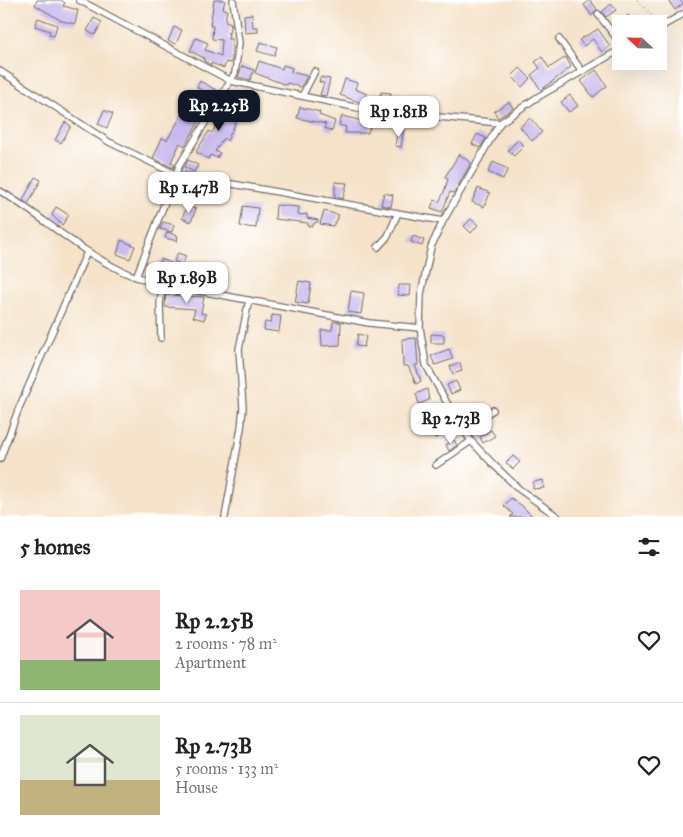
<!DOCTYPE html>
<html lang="en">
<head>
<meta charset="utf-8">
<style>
	body { margin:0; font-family:"IM FELL Great Primer",serif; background:#f6f6f6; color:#222; height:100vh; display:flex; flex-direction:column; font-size:19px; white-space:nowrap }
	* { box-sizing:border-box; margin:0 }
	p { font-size:16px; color:#767676 }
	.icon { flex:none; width:28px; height:28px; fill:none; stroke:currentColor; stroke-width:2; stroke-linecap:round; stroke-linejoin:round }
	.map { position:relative; height:517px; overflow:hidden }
	.sheet { display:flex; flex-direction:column; background:#fff; flex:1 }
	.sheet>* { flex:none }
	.needle { width:32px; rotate:292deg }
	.buttons { position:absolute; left:612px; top:15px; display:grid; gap:10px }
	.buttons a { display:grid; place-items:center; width:55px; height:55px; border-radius:0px; background:#fff; box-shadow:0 5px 20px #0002; font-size:25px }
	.price { position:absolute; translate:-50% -42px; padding:0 11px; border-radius:10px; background:#fff; color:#222; font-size:16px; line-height:32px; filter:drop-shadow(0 1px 2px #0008) }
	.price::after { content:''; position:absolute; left:50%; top:30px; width:15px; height:11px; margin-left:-8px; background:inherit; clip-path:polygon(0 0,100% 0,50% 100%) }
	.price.on { background:#111827; color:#fff }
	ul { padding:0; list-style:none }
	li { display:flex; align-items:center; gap:15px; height:125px; padding:0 20px }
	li+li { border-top:1px solid #e0e0e0 }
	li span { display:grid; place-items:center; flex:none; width:140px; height:100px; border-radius:0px; color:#555 }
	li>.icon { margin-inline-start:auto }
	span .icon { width:60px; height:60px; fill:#fffc; stroke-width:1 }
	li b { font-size:21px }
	h2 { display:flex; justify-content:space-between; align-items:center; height:60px; padding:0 20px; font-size:21px }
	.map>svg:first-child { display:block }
	.building { fill:#c8b8ed }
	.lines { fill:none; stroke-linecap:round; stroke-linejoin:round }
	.minor-casing { stroke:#726b62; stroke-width:8 }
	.path { stroke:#726b62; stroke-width:1; stroke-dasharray:1 4; stroke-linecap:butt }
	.minor { stroke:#fff; stroke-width:5.5 }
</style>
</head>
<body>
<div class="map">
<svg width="683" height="517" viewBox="0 0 683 517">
	<rect width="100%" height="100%" fill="#fff"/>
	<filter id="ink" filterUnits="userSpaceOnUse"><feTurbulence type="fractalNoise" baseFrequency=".02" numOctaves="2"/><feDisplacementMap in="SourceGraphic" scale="10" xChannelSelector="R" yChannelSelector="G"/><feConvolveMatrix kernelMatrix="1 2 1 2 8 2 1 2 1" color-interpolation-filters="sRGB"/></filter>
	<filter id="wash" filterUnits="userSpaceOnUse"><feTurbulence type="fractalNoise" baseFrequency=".0096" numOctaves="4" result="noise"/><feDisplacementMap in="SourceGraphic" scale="20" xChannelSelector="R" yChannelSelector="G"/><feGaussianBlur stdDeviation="1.12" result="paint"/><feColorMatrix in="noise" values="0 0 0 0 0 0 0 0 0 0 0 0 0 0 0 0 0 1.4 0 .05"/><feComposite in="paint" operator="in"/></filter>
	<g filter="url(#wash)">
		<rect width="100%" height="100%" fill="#f5e2c9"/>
		<g id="blocks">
			<path class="building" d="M37,0h24l4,3 -2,3 15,4 -3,14 -13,-3 -27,-16z
				M214,0h11l-2,9 4,1 -2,11 6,2 -2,10h-2l2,1 -1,5h4v19l-1,5 -5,-1 -2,6 -13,-5v2l-7,-4v-3l-14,-7 6,-13 12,5 -3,7 16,6 1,-16 -10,-1 1,-13h-3z
				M590,0l7,9 -5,7 -8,-11z
				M668,0h12l3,4 -8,6z
				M611,4l5,6 -10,7 -4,-5z
				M252,14l1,13h5v5l-13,1 -1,-18z
				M628,15l8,9h-15v12l-7,-9z
				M38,18l19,7 -3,11 -5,-2 1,-3 -15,-5z
				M94,18l8,4 -7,13 -8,-4z
				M174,27l8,3 -6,14 -8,-3z
				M598,29l12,17 -8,6 -9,-13 -9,7 -5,-6z
				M260,42l17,5 -3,9 -17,-5z
				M542,57l7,11 17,-11 5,10 -30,23 -10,-15 9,-7 -5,-6z
				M259,61l23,8 1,-4 9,3 -1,4 16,4 -6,11 -14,-4 -1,2 -31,-12z
				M242,66l12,4 -4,10 -12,-3z
				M520,68l10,10 -8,9 -10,-11z
				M596,70l11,16 -14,11 -12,-16z
				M321,77l9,2 -4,17 -6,-1 4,-12 -5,-1z
				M345,79l12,4 -2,6 12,5 -3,10 -24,-9z
				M200,81l18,10 -8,15 -3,-2 -7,13 1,1 -16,28 -5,-3 -9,19 4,2 -2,4 -20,-10 9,-20 5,2 19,-32 5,4 13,-20 -7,-5z
				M381,92l10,1 -1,8 -10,-2z
				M246,94l8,2 -3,15 -8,-3z
				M570,95l8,11 -9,6 -8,-10z
				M509,102l4,6 -15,10 -4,-7z
				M228,103l13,8 -14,30 -3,-3 -9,13 5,2 -3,5 -7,-3 -2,4 -12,-7 13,-21 3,2z
				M300,107l20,5 -1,3 16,6 -3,10 -8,-3 2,-4 -29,-6z
				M104,110l9,4 -6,14 -9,-4z
				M342,116l29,7 -3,10h-23l1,-6 -7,-2z
				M530,118l12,14 -10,9 -12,-14z
				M65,122l6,4 -10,17 -6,-3z
				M398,128l6,1 -3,18 -6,-1z
				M477,134l9,4 -6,10 -8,-4z
				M518,140l6,6 -10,10 -6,-6z
				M459,154l12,9 -17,30 -4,-1 -8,20 -11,-4 3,-8 5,2 5,-10 4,-13 -3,-2z
				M188,160l10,5 -4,7 -10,-5z
				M493,162l15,7 -5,10 -15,-7z
				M35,177l6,3 -13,24 -5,-4z
				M335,182l12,1 -4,16 -8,-2z
				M181,186l11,5 -3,5 -10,-5z
				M478,188l12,5 -6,14 -12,-5z
				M384,193l9,2 -2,12 -10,-2z
				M276,205l23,2 -1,8 9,-1v4l11,2v2l-4,1 -1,3h-5v-3l-33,-4z
				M187,206l9,3 -5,13 -9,-4z
				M243,206l15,2 -2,20 -16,-2z
				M56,207l13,8 -7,10 -10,-10z
				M324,211l15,4 -6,11 -13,-2z
				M471,219l7,6 -7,8 -7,-7z
				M163,222l11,3 -2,7 -12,-3z
				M167,232l11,4 -1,5 -12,-3z
				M413,236l11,4 -2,6 -11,-4z
				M121,240l14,6 -5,13 -13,-5z
				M178,253l8,3 -4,9 -8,-4z
				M161,259l16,6 -3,6 -16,-6z
				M208,268l11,3 -3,15 -11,-2z
				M299,281l12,2 -3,21 -13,-2z
				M399,285h12l-1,11 -12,-1z
				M351,291l13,2 -3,21 -13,-2z
				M166,295l38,2 -3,16 5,1 -2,6 -11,-3 2,-8 -30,-2z
				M272,315l9,1 -2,16 -15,-2 1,-8 6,1z
				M333,322h8l-1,23 -18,1 -1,-16h11z
				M358,334l8,2 -2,11 -8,-1z
				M431,334l13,1v8h-13z
				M416,338l2,27h-3l6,16 -5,3 -8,-18h-5l-1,-27z
				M449,349l4,10 -18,6 -4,-9z
				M460,363l2,8 -9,3 -3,-8z
				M456,381l4,9 -9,4 -4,-9z
				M427,389l2,11 -10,4 -3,-10z
				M470,412l3,5 -8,5 -4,-5z
				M449,420l4,11 -18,7 -4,-11z
				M491,430l4,6 -12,7 -3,-6z
				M454,440l3,5 -8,6 -3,-6z
				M513,456l7,6 -7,7 -7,-6z
				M543,480l1,8 -11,1v-7z
				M511,498l10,7 12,12h-23l3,-3 -9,-8z"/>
		</g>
	</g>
	<g filter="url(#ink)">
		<use href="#blocks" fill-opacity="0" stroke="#726b62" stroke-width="1"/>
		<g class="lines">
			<g class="minor-casing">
				<path id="minor" d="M79,0l152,81 137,29 132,13
					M598,14l23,30
					M659,28l24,-14
					M559,39l23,32
					M0,71l109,71 66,32 268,47
					M302,96l13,-25
					M0,191c41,24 76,58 120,79 14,8 32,11 48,15l201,38 51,5
					M378,247l10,-11 10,-23
					M136,277l43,-111 56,-93 4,-30 -6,-43
					M161,338l-1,-35 3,-19
					M463,429l30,-19
					M0,459l19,-51 68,-156
					M436,465l35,-24
					M225,517l16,-89 2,-20 -4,-59 10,-49
					M558,517l-39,-28 -25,-24 -23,-24 -19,-29 -26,-47 -6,-37 1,-34 10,-47 12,-26 57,-98 36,-25 85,-49"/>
			</g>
			<path class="path" d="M637,0l20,21"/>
			<use href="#minor" class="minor"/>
		</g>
	</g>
</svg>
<div class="buttons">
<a><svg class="needle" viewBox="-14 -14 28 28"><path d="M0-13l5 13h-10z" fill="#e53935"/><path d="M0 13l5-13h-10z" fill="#767676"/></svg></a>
</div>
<b class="price on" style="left:219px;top:132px">Rp 2.25B</b>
<b class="price" style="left:399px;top:138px">Rp 1.81B</b>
<b class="price" style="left:189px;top:214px">Rp 1.47B</b>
<b class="price" style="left:187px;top:304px">Rp 1.89B</b>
<b class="price" style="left:451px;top:445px">Rp 2.73B</b>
</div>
<section class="sheet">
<h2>5 homes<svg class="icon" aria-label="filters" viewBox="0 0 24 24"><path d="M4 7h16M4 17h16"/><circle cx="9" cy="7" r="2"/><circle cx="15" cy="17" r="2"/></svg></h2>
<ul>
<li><span style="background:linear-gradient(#f6c9c9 70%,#8fb573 0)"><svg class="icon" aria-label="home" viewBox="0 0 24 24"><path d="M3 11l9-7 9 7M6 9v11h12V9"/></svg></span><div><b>Rp 2.25B</b><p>2 rooms · 78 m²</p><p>Apartment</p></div><svg class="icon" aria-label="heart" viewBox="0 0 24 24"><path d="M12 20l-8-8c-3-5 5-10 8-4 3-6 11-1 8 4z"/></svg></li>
<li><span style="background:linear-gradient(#dfe7d0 65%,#c2b280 0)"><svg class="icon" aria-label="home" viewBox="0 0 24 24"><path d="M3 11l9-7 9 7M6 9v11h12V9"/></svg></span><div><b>Rp 2.73B</b><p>5 rooms · 133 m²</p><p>House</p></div><svg class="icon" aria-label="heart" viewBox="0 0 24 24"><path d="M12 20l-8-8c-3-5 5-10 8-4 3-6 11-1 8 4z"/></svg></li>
</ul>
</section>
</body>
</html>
